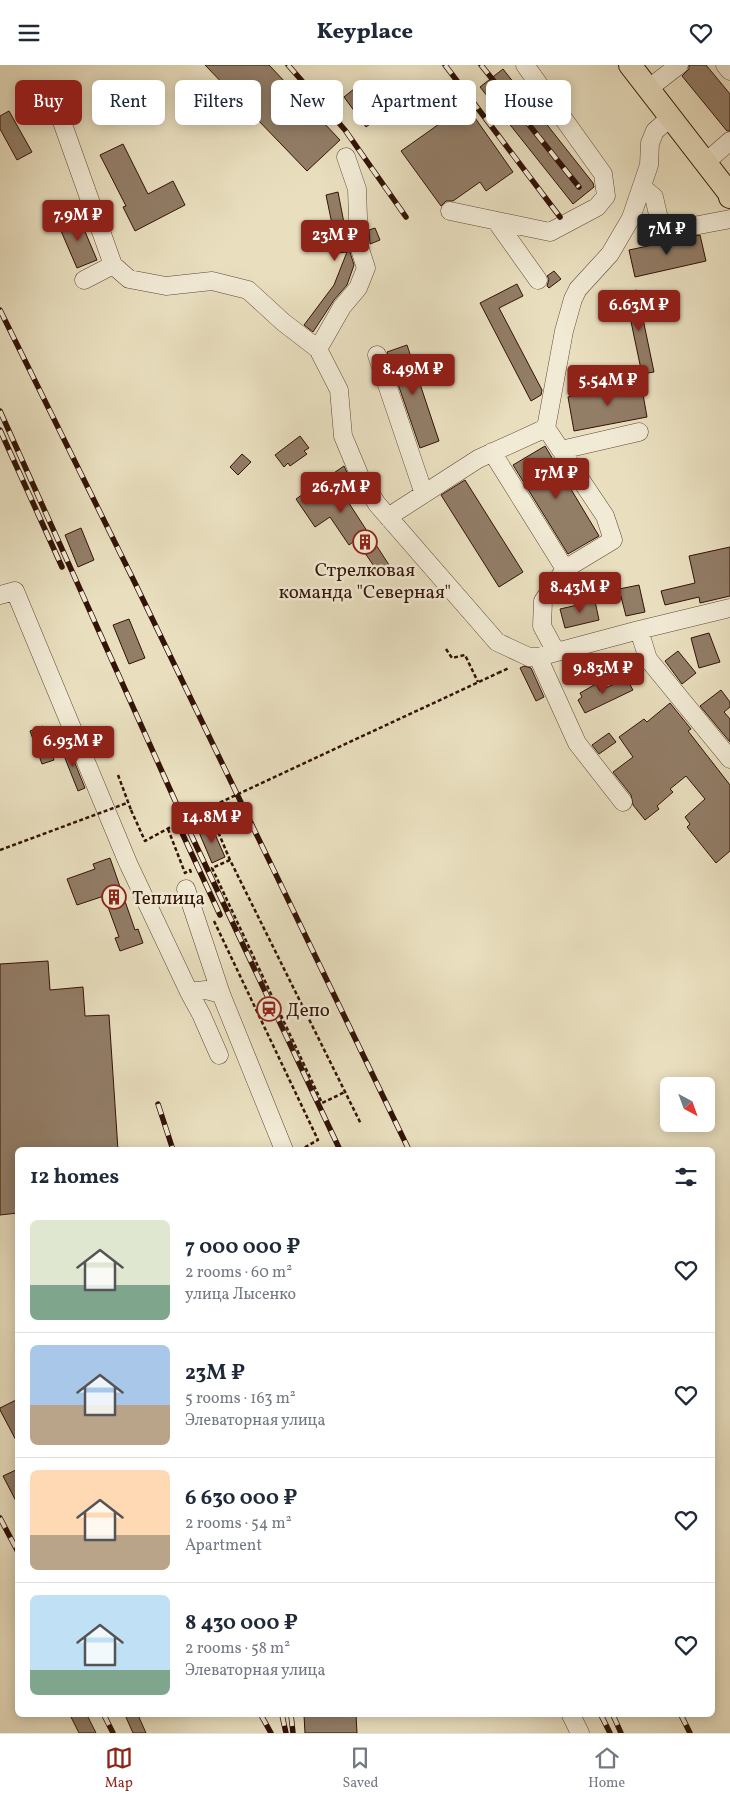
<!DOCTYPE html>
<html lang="en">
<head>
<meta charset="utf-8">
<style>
	body { margin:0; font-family:Vollkorn,serif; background:#f2f2f3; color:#1f2937; height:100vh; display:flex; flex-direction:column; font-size:19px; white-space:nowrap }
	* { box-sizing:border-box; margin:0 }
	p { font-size:16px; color:#747a83 }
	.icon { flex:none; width:28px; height:28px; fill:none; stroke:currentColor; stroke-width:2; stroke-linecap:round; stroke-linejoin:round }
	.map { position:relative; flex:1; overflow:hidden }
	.panel { position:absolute; left:15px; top:1082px; width:700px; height:570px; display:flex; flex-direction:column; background:#fff; border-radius:8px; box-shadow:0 2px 12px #0003 }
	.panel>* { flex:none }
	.hud { position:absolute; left:15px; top:15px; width:700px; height:45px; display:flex; gap:10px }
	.needle { width:32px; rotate:139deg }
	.buttons { position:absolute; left:660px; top:1012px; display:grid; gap:10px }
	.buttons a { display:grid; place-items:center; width:55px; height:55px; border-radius:8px; background:#fff; box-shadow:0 2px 12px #0003; font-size:25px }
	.price { position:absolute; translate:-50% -42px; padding:0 11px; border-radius:5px; background:#8f2418; color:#fff; font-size:16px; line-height:32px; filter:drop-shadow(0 1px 2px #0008) }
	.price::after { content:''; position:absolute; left:50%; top:30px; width:15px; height:11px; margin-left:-8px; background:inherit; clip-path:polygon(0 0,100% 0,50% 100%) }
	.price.current { background:#222; color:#fff }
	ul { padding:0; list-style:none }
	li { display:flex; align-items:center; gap:15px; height:125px; padding:0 15px }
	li+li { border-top:1px solid #e0e1e3 }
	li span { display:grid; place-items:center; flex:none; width:140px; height:100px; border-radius:8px; color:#555 }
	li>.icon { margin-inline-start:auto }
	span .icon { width:60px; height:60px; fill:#fffc; stroke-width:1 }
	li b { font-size:21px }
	h2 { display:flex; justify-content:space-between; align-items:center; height:60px; padding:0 15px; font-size:21px }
	.pill { padding:0 18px; border-radius:8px; background:#fff; box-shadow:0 2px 12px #0003; font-size:18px; line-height:45px }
	.pill.current { background:#8f2418; color:#fff }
	header { display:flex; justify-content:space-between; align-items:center; height:65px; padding:0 15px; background:#fff; font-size:22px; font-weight:800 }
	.tab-bar { display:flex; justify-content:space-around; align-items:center; height:70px; border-top:1px solid #e0e1e3; background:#fff; font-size:14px; color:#747a83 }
	.tab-bar a { display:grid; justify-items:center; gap:2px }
	.tab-bar .current { color:#8f2418 }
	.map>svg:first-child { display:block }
	.building { fill:#927d67; stroke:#331307 }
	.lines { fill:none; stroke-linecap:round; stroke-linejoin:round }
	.minor-casing { stroke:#604635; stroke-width:19 }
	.major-casing { stroke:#331307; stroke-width:24 }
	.path { stroke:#331307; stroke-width:2.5; stroke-dasharray:4 2.5; stroke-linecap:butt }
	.minor { stroke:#f1ead5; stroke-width:18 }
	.major { stroke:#e9dfbf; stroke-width:22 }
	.rail-casing { stroke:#331307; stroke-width:5.5 }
	.rail { stroke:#f1ead5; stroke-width:4; stroke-dasharray:11; stroke-linecap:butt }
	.path-bridge { stroke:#331307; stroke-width:2.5; stroke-dasharray:4 2.5; stroke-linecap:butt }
	.labels { text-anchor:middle; stroke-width:5; stroke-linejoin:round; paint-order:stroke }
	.poi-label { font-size:19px; fill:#331307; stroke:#f1ead5; text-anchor:start }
</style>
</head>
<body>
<header><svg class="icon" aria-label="menu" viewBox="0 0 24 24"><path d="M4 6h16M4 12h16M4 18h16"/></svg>Keyplace<svg class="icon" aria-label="heart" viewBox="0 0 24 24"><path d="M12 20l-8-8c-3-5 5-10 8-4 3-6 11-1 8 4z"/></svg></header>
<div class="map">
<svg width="730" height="1668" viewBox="0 0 730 1668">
	<rect width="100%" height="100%" fill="#e9dfbf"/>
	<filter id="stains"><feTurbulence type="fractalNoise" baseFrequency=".004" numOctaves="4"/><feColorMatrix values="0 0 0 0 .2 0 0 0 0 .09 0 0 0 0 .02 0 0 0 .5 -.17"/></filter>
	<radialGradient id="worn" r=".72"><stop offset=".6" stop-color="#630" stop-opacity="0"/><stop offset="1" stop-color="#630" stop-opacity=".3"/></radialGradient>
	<path class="building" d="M205,0h64l71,75 -33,31z
		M689,0h17l24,29v37h-3l-45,-55 7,-7z
		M503,4l90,114 1,4 -21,17 -93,-117z
		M354,24l23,30 -11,8 -22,-30z
		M466,40l47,67 -27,19 -6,-9 -27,19h-7l-5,5 -40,-55z
		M9,46l23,41 -15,8 -17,-31v-13z
		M123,79l25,50 25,-13 12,24 -50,26 -12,-24 3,-1 -26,-51z
		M338,127l11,57 5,16 -7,20 -13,15 -21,32 -9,-7 30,-40 13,-33 -9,1 -12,-58z
		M78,150l19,45 -20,8 -19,-44z
		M375,163l5,12 -10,4 -1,-14z
		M700,170l6,26 -71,16 -6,-27z
		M554,206l7,8 -12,9 -2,-2 2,-7 -2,-3z
		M517,219l6,12 -24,12 43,82 -1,5 -10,6 -51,-98z
		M637,225l17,82 -12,2 -17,-81z
		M407,280l32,96 -19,7 -33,-96z
		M641,318l6,34 -73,14 -6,-34z
		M300,371l9,12 -5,3 3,3 -17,12 -2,-3 -4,4 -9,-12z
		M545,381l54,90 -31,18 -55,-89z
		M242,389l9,8 -13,13 -8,-8z
		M344,401l11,24 -10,7 46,71 -11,7 -24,-35 -7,5 -19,-28 -15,10 -19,-28z
		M465,415l58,92 -24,15 -58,-92z
		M81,463l13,32 -16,7 -13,-32z
		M730,482v49l-30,7 -1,-6 -34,8 -4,-14 34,-8 -6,-27z
		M639,520l6,27 -19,4 -7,-27z
		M595,536l4,19 -34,8 -5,-19z
		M129,554l16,39 -16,6 -16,-39z
		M709,568l11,29 -21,6 -8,-30z
		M678,586l18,22 -14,11 -17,-23z
		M524,601l7,2 13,29 -8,4 -16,-33z
		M626,613l7,12 -48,23 -7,-13 4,-3 -2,-4 16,-9 4,7z
		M721,625l9,12v5l-6,5 6,7v23l-30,-36z
		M670,638l21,26 -3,2 42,54v66l-14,12 -29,-36 3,-3 -5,-7 20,-18 -19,-23 -16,13 3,3 -16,14 2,3 -14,11 -12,-15 -2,-10 -18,-23 20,-15 -14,-20 25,-18 3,3z
		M43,661l11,34 -12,4 -12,-33z
		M609,668l7,9 -17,12 -7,-9z
		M68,681l17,42 -7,3 -17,-43z
		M211,760l14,32 -13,6 -14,-33z
		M110,793l25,72 3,-1 5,14 -23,8 -5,-13 4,-1 -15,-41 -27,9 -10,-26 28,-10 -2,-5z
		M48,896l2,29 33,-3 2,29 24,-1 9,135h-100v63l-18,2v-251z
		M18,1334v45l-18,-34v-2z
		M18,1404v36l-15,-29z
		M70,1650h17l9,18h-17z
		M125,1650h13l8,18h-13z
		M304,1650h52l1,18h-52z"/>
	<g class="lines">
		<g class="minor-casing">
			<path id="minor" d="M725,0l5,6
				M648,24l31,-24
				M61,54l52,146 16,14 37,7 46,-5 36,9 35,32 35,27 21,41 4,46 18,43 16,25 120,138 32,15h9l101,-27 9,29 82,100
				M706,97l24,-21
				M642,122l12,10 8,35 68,-13
				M450,146l100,21 47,-25 9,-11 -3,-22 -78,-109
				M496,156l42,59
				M84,215l29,-15
				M318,284l24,-42 16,-19 8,-20 -7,-22 -2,-57 -11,-32
				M377,290l47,139
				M546,363l59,88 8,24 -48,29
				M561,385l78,-18
				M492,387l73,117 -22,32 -1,25 14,26
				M388,452l90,-58 68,-31 18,-97 9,-32 5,-10 32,-35 21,-36 18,-53 1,-22 5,-12 16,-14
				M0,530l15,-4 113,272 61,129 17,-2 15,4
				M639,565l91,-22
				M538,592l39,86 46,59
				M186,824l35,105 63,156
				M189,927l12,22 18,41
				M571,1650l9,18"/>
		</g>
		<g class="major-casing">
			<path id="major" d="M630,0l99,128 1,4"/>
		</g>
		<path class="path" d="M446,584l6,9 13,-3 13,27
			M498,608l11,-5
			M118,710l13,35
			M191,751l17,-8 22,52 131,264
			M168,764l17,44 5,-3 2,5
			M230,795l-18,8 110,235 23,-11
			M214,856l104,219 -18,10"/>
		<use href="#minor" class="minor"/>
		<use href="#major" class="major"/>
		<g class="rail-casing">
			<path id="rail" d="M288,0l57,65 61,87
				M445,0l115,152
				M481,0l98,122
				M0,245l134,271 275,569
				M0,346l177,394 163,345
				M0,365l62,137
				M177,757l43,93
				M158,1039l15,46
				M0,1453l18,34
				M104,1650l9,18
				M261,1650l10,18
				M282,1650l4,18
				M291,1650l2,18
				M601,1650l9,18
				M613,1650l8,18
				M681,1650l9,18"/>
		</g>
		<use href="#rail" class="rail"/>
		<path class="path-bridge" d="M208,743l290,-135
			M131,745l14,31 46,-25
			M0,785l127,-47"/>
	</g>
	<defs>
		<g id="building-ring" transform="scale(1.25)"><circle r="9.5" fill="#f1ead5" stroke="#8f2418" stroke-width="1.5"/><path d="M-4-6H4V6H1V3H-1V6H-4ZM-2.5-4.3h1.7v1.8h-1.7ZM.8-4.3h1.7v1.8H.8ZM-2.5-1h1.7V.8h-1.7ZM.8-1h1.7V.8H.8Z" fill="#8f2418"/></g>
		<g id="station-ring" transform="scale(1.25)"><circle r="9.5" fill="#f1ead5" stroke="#8f2418" stroke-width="1.5"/><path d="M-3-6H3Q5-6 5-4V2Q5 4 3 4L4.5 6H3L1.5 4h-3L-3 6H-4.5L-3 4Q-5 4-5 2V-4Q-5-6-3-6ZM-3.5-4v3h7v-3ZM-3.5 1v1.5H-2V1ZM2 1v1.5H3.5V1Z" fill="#8f2418"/></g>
	</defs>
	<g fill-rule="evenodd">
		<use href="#building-ring" x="365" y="477"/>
		<use href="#building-ring" x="114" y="832"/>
		<use href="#station-ring" x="269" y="944"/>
	</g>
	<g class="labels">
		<g class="poi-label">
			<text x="365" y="511" text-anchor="middle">Стрелковая<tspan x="365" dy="22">команда "Северная"</tspan></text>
			<text x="132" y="839">Теплица</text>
			<text x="286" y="951">Депо</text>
		</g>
	</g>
	<rect width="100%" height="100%" filter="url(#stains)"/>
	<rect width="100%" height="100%" fill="url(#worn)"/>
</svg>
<div class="buttons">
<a><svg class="needle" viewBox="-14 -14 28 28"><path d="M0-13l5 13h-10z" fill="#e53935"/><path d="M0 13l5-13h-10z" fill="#747a83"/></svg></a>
</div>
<b class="price" style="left:78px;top:177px">7.9M ₽</b>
<b class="price current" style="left:667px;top:191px">7M ₽</b>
<b class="price" style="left:335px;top:197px">23M ₽</b>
<b class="price" style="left:639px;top:267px">6.63M ₽</b>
<b class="price" style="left:413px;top:331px">8.49M ₽</b>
<b class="price" style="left:608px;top:342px">5.54M ₽</b>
<b class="price" style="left:556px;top:435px">17M ₽</b>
<b class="price" style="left:341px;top:449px">26.7M ₽</b>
<b class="price" style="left:580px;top:549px">8.43M ₽</b>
<b class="price" style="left:603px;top:630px">9.83M ₽</b>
<b class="price" style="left:73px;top:703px">6.93M ₽</b>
<b class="price" style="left:212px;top:779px">14.8M ₽</b>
<div class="hud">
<a class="pill current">Buy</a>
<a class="pill">Rent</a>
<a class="pill">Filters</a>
<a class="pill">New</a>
<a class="pill">Apartment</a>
<a class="pill">House</a>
</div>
<section class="panel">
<h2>12 homes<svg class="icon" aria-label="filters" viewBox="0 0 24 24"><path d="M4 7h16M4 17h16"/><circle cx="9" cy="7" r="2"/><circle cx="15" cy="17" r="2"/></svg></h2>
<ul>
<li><span style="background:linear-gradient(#dfe7d0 65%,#7fa58c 0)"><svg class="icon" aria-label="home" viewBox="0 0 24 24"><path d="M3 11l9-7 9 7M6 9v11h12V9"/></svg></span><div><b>7 000 000 ₽</b><p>2 rooms · 60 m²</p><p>улица Лысенко</p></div><svg class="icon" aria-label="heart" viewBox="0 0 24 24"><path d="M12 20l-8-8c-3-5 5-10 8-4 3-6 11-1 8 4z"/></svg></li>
<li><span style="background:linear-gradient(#a9c7e8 60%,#b9a48a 0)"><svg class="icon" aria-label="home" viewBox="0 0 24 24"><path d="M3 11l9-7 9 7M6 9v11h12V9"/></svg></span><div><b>23M ₽</b><p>5 rooms · 163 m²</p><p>Элеваторная улица</p></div><svg class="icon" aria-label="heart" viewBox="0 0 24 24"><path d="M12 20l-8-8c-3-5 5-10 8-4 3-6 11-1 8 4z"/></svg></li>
<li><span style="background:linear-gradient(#ffd9b3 65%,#b9a48a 0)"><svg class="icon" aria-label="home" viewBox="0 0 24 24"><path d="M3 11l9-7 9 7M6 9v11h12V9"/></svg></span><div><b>6 630 000 ₽</b><p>2 rooms · 54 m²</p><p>Apartment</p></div><svg class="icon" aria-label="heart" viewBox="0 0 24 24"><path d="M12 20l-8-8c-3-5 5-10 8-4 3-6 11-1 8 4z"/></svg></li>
<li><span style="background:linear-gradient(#bfe0f5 75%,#7fa58c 0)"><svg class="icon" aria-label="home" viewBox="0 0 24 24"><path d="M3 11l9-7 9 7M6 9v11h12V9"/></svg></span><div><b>8 430 000 ₽</b><p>2 rooms · 58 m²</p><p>Элеваторная улица</p></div><svg class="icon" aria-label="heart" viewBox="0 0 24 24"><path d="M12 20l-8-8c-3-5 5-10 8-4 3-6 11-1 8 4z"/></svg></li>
</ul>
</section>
</div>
<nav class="tab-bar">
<a class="current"><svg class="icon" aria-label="map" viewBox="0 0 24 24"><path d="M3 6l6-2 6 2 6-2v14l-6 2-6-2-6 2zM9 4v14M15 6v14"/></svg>Map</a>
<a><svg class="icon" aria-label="saved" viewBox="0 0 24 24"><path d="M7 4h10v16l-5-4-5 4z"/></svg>Saved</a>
<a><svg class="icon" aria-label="home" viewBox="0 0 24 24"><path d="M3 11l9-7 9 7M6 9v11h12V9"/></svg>Home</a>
</nav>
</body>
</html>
